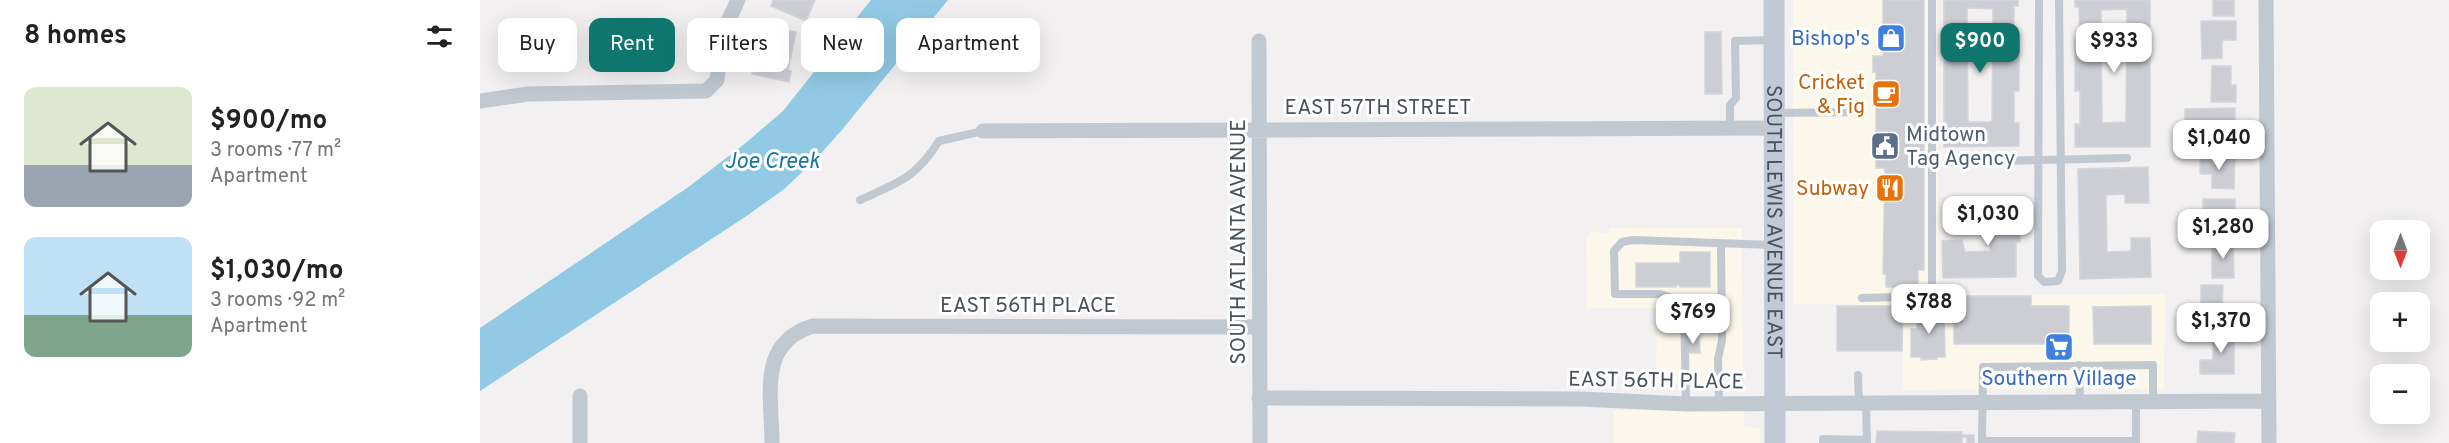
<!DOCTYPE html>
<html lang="en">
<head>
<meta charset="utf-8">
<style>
	body { margin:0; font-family:Overpass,sans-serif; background:#f6f6f6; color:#222; height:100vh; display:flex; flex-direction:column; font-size:22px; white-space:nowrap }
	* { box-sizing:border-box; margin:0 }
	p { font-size:20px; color:#767676 }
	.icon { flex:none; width:33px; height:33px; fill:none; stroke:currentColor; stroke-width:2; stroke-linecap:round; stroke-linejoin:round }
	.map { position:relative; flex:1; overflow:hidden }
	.details { display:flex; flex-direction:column; background:#fff; width:480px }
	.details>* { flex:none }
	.banner { position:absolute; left:18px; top:18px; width:570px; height:54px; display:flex; gap:12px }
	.needle { width:39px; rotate:180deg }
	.controls { position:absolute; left:1890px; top:220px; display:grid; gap:12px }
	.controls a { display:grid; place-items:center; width:60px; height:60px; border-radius:12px; background:#fff; box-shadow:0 6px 24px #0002; font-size:30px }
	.price { position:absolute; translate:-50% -51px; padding:0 14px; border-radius:12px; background:#fff; color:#222; font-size:20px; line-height:39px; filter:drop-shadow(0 2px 3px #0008) }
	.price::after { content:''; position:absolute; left:50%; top:36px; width:18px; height:14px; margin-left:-9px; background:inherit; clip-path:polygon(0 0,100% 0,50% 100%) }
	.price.selected { background:#0f766e; color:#fff }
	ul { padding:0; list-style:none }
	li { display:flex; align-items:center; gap:18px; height:150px; padding:0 24px }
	li span { display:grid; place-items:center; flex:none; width:168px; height:120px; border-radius:12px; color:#555 }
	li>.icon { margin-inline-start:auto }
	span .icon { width:72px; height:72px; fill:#fffc; stroke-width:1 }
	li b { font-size:26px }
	h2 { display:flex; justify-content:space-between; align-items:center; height:72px; padding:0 24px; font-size:26px }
	.tag { padding:0 21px; border-radius:12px; background:#fff; box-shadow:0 6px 24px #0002; font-size:21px; line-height:54px }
	.tag.selected { background:#0f766e; color:#fff }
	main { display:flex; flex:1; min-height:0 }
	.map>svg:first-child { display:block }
	.commercial { fill:#fbf8eb }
	.water { fill:#92cae5 }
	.building { fill:#cdced4; stroke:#d4d5db; stroke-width:1.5; fill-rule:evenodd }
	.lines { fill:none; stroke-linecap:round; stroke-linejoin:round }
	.service { stroke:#c1c8d0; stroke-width:8 }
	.minor { stroke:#c1c8d0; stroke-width:15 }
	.secondary { stroke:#c2c9d5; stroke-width:21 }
	.labels { text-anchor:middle; stroke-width:6; stroke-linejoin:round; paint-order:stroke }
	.shop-label { font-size:21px; fill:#366cbe; stroke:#fff; text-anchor:end }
	.food-label { font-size:21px; fill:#c56008; stroke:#fff; text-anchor:end }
	.street-label { font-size:21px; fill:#49515c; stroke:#fff }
	.service-label { font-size:21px; fill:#4e5e75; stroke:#fff; text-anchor:start }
	.water-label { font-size:22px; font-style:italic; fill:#1874a0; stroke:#fff }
</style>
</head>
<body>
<main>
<section class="details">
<h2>8 homes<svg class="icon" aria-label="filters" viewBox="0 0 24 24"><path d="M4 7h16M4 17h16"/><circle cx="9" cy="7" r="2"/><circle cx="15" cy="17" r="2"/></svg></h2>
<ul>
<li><span style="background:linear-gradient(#dfe7d0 65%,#9aa5b1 0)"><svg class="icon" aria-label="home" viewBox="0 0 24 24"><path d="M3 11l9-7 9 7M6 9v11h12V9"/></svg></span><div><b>$900/mo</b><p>3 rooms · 77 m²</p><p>Apartment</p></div></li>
<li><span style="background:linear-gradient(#bfe0f5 65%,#7fa58c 0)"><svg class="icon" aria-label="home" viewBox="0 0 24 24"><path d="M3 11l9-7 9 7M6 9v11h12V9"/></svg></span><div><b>$1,030/mo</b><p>3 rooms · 92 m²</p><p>Apartment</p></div></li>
</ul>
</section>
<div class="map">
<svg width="1969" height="443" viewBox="0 0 1969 443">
	<rect width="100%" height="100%" fill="#f2f0f0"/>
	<path class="commercial" d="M1313,0h144l2,304h14v-8l212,-2 -1,95 -261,1v-85l-110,-1z
		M1129,228h133l1,156 -87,-1 1,-75h-70l-1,-69 4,-7 19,1z
		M1264,409v18l16,1v15h-146v-33z"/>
	<path class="water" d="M391,0h77l-107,131 -27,30 -31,29 -38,27 -265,174v-63l207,-140 55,-42 41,-35z"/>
	<path class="building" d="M293,0h42l-9,21 -35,-15z
		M1403,0h41v270h-6v17h-32v-13h-3l2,-106h-9v-96h-3v-16h10z
		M1464,0h74v6h-4v33h5v52h-5v32h5v23l-75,1zM1487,8l26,1 -1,113h-24z
		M1595,0h75v147h-75v-23h5v-33h-5v-51h5l-1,-33h-4zM1647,9l-1,113 -24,1 -1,-113z
		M1733,0h21v16h-21z
		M1721,21h35v19h-14v18l-20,1z
		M291,27l25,5 -8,38 3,1 -2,11 -37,-8 3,-19 10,2z
		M1225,32h16l1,62h-17z
		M1732,66h19v19h5v17h-25z
		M1755,108v38h-25v-23l-25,1v-15z
		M1720,156h35l-1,33 -22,-1v-14h-12z
		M1668,167l1,36h-24v-9l-19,1 1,57 24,-1v-13h19l1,39 -71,2 -2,-110z
		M1723,199h32v19l-13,-1v16h-19z
		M1539,201l1,41h-4v35l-73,1 -1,-37 20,-1 3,12 25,-1v-5h-4v-44z
		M1753,242l1,36h-22v-35z
		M1200,252h30v35h-30v-2h-4v2h-40v-24h44z
		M1721,285h22l-1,21h13v16h-34z
		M1474,296h77v10h38v38h-115z
		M1357,306h66l-1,45h-65z
		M1671,306v38h-57l-1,-37z
		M1436,310h28l1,47h-8v2l-16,1v-3h-10v-28h6z
		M1733,329h21v45h-34v-14h13z
		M1219,337l1,16h-13v-15z
		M1397,431l85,1v3h12v8h-7v-6h-5v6h-86z
		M1718,431l37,2 -1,10h-37z"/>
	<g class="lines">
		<path class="service" d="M1559,0l-1,276 6,6 14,-1 4,-10 -3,-271
			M1297,113l82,-1
			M1250,128v-23l6,-7 -1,-57 38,-1
			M1472,162l175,-4
			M380,200c39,-18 55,-21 79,-59l44,-10
			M1382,298l70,-2v-296
			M1204,302l2,102
			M1242,302h-38l-24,-8h-45l-1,-43 8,-9 11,-2 139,5
			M1599,365l1,37
			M1378,375l1,28
			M1239,403l-1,-44 4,-19 -1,-95
			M1386,403l1,40
			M1502,441h154
			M1343,443v-4l44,1
			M1502,443l1,-76 170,-2v36
			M1656,443v-42"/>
		<path class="minor" d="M1786,0l3,443
			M779,41l1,402
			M0,101l48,-7 178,-3 11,-11 6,-48 15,-32
			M503,131l791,-3
			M779,398l322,1 105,5 583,-3
			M100,443v-47
			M292,443c0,-47 -15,-100 41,-117l446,1"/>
		<path class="secondary" id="s1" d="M1294,0l1,443"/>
	</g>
	<defs>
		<g id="shop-square" transform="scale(1.5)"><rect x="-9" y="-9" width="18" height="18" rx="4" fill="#3f7fe0" stroke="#fff"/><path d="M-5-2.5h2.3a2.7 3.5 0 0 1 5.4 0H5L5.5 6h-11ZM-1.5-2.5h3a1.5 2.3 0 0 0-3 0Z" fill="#fff"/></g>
		<g id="cafe-square" transform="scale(1.5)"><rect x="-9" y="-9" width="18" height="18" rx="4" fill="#e8710a" stroke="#fff"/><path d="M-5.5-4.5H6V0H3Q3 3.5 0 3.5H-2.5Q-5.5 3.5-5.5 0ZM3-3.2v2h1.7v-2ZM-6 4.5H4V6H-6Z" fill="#fff"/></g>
		<g id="civic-square" transform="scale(1.5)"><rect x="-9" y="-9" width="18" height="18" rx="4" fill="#5c6f8a" stroke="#fff"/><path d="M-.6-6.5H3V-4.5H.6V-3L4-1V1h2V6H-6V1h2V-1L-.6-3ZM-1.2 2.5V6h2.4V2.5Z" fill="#fff"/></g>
		<g id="restaurant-square" transform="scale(1.5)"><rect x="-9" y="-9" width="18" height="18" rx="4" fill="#e8710a" stroke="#fff"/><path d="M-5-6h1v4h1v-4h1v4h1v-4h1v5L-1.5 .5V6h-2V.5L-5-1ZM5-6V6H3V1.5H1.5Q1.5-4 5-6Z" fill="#fff"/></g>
		<g id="supermarket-square" transform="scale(1.5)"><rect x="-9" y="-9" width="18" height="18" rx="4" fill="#3f7fe0" stroke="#fff"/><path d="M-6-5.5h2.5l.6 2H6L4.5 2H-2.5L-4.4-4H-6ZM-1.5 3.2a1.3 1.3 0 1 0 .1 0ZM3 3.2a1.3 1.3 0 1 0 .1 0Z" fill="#fff"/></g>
	</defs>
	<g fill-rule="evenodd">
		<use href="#shop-square" x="1411" y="38"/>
		<use href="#cafe-square" x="1406" y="94"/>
		<use href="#civic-square" x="1405" y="146"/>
		<use href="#restaurant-square" x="1410" y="188"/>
		<use href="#supermarket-square" x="1579" y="347"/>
	</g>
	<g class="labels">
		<g class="shop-label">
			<text x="1390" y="45">Bishop's</text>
			<text x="1579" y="385" text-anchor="middle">Southern Village</text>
		</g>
		<g class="food-label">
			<text x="1385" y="89">Cricket<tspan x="1385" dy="24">&amp; Fig</tspan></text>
			<text x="1389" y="195">Subway</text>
		</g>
		<g class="street-label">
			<text x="898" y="114">EAST 57TH STREET</text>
			<text dy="7" stroke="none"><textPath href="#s1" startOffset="222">SOUTH LEWIS AVENUE EAST</textPath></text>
			<text transform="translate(758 242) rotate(-90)" y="7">SOUTH ATLANTA AVENUE</text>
			<text x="548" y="312">EAST 56TH PLACE</text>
			<text transform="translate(1176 380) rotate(1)" y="7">EAST 56TH PLACE</text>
		</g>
		<g class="service-label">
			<text x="1426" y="141">Midtown<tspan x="1426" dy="24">Tag Agency</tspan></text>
		</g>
		<g class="water-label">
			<text x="292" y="168">Joe Creek</text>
		</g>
	</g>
</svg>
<div class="controls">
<a><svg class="needle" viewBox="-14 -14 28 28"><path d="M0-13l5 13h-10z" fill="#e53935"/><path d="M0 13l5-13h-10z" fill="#767676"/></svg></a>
<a>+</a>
<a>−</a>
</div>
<b class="price selected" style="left:1500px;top:74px">$900</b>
<b class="price" style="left:1634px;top:74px">$933</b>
<b class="price" style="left:1739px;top:171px">$1,040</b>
<b class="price" style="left:1508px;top:247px">$1,030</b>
<b class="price" style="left:1743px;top:260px">$1,280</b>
<b class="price" style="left:1449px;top:335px">$788</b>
<b class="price" style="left:1213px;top:345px">$769</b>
<b class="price" style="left:1741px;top:354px">$1,370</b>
<div class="banner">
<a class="tag">Buy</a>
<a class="tag selected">Rent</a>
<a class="tag">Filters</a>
<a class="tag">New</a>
<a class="tag">Apartment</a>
</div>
</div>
</main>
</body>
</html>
